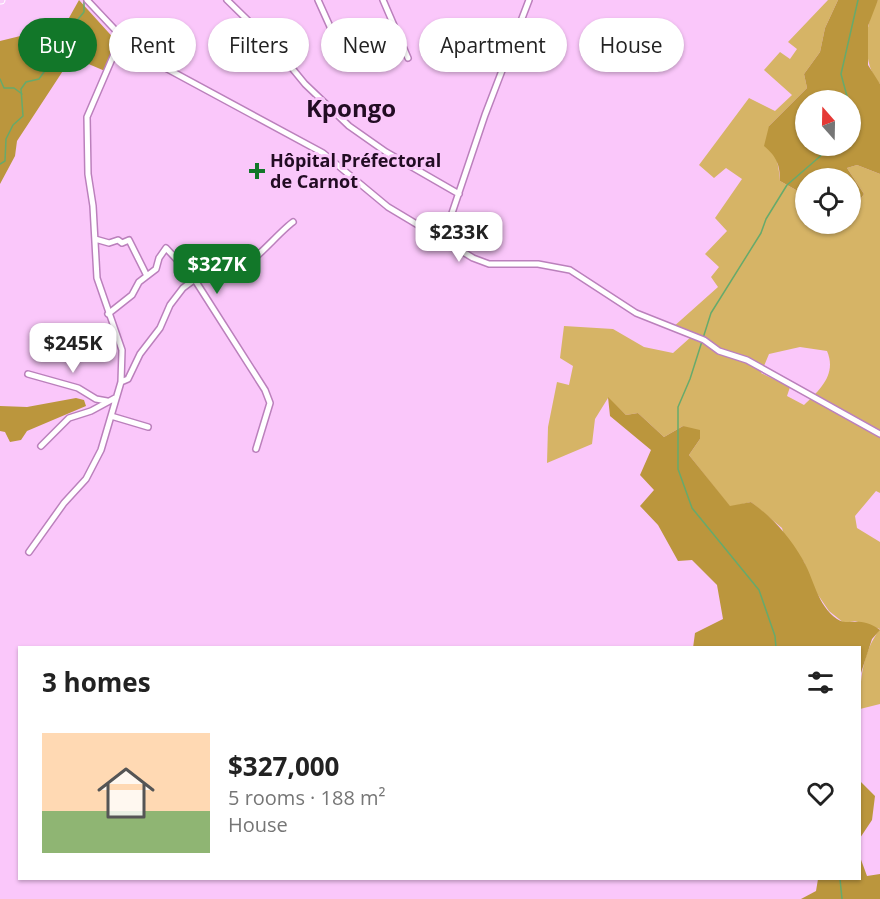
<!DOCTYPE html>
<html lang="en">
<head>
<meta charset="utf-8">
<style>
	body { margin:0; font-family:"Open Sans",sans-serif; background:#f6f6f6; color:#222; height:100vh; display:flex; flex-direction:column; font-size:22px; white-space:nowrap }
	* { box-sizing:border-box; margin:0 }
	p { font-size:20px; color:#767676 }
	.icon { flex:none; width:33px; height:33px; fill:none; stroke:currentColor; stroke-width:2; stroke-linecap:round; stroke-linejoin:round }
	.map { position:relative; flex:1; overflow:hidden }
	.details { position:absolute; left:18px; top:646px; width:843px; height:234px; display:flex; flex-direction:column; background:#fff; border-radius:0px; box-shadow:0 2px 4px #0004 }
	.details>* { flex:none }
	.hud { position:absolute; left:18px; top:18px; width:844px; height:54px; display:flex; gap:12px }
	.needle { width:39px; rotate:340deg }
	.controls { position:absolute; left:795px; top:90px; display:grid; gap:12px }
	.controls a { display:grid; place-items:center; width:66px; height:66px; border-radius:50%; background:#fff; box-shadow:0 2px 4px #0004; font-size:30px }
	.price { position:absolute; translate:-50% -51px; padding:0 14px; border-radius:12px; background:#fff; color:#222; font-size:20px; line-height:39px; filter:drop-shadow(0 2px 3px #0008) }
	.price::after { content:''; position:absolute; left:50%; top:36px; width:18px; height:14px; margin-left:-9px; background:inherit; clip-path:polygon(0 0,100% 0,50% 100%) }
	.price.selected { background:#127729; color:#fff }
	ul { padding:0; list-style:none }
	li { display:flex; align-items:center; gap:18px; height:150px; padding:0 24px }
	li span { display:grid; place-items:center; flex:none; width:168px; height:120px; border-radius:0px; color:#555 }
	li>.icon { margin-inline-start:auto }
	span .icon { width:72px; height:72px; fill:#fffc; stroke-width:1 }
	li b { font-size:26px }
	h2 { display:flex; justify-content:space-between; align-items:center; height:72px; padding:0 24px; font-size:26px }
	.pill { padding:0 21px; border-radius:27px; background:#fff; box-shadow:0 2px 4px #0004; font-size:21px; line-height:54px }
	.pill.selected { background:#127729; color:#fff }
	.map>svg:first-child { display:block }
	.green { fill:#d6b466; fill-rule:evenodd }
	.forest { fill:#bb963d; fill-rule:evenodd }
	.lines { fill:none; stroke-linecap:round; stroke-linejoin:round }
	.stream { stroke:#66aa6c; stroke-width:1.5 }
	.minor-casing { stroke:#bb80bc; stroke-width:8 }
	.major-casing { stroke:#fff; stroke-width:9 }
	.minor { stroke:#fff; stroke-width:5 }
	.major { stroke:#f8ccf9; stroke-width:7 }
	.poi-dot { fill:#127729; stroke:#fac7fa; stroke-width:2 }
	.labels { text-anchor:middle; stroke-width:6; stroke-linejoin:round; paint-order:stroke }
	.poi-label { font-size:18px; font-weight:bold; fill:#220c23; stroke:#fac7fa; text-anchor:start }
	.district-label { font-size:24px; font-weight:bold; fill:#220c23; stroke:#fac7fa }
</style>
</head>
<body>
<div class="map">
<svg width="880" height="899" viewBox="0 0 880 899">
	<rect width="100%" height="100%" fill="#fac7fa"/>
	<path class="green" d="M828,0h10l-13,28 -5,24 -16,22 3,14 -38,38c3,18 10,36 11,55l25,14 1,29h44l1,-17h4l9,-13 -17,-26 10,-3 23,9v319l-4,-2 -21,25 2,12 23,14v162l-20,5c0,-29 2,-56 20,-80l-25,-8 -11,2 -15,-12 -15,-22 -10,-27 -20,-27 -2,-7 -31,-26 -21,5 -41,-52 11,-16 -17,-13 -19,11 -26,-24 -12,2 -18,-17 -13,21 -3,25 -45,19 1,-36 9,-45 12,3 4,-19 -13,-8 4,-32 49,3 31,18 29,6 19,-17 -20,-8 46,-41 -7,-10 8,-10 -14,-13 22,-23 -12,-13 27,-39 -16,-11 -12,10 -15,-13 50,-67 26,13 17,-16 -28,-25 16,-18 10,7 7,-10 -9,-7zM800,347l27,4c10,23 -7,39 -23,54l-17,-9 3,-9 -29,-14 8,-19z
		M878,0h2v84c-19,-19 -16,-62 -2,-84z"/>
	<path class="forest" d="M79,0l39,43 -13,28 -33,-14 -55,84 -2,15 -15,28v-143l65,-16z
		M838,0h40l-10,26v39l12,19v90l-23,-9 -10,3 17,26 -9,13h-4l-1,-29h-44l-1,17 -25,-14c0,-16 -3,-24 -16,-35l5,-20 38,-38 -3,-14 16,-22 5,-24zM806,100h44v46h-44z
		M608,397l18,18 12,-2 26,24 19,-11 17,4v9l-11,16 41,51 21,-4c22,16 38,34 52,58 11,19 14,45 34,59 11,8 23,-4 43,11l-8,9 -12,37v-28h-167l2,-15 28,-14 -6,-34 -25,-25 -14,1 -20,-36 -18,-19 14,-16 -14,-15 11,-25 -41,-34z
		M76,398l8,2 2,6 -59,25 -6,9 -11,2 -5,-10 -5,-1v-25l27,1z
		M860,781l15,15 -3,24 -12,18z
		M860,857l7,19 13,-2v25h-79l15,-8 2,-12h42z"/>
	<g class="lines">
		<path class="stream" d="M0,79l4,9h10l8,6
			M848,100l-7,-26 17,-74
			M0,164l5,-3 1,-22 7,-14 10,-9 -2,-27 5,-7 13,-3 12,-17 3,-13 15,-13 5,-12 10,-12v-12
			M776,648l-1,-12 -16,-46 -67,-82 -14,-39v-62l12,-28 21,-66 50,-80 5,-14 21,-34 45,-39
			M840,879l2,20"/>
		<g class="minor-casing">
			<path id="minor" d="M87,0l49,52 187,101 65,54 85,51 16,6h49l32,6 66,43 68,27 15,11 28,9 133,74
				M227,0l46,45 32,39 44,42 37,26 73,42
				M318,0l23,51
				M383,0l25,58
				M440,236l10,-17 35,-104 44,-115
				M95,239l14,4 9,-3 4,3 7,-3 18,36
				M193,277c18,-18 31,-6 48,-10 11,-2 39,-36 52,-45
				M108,314l24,-19 7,-13 17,-13 3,-11 7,-10 27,29 72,113 5,13 -14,46
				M28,374l50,14 18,11 11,2
				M121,382l7,-3 12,-25 20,-26 10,-23 13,-17 12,-9
				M111,416l37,11
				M41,446l28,-28 22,-7 24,-13
				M29,552l35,-49 22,-24 15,-29 20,-68 1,-32 -25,-72 -4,-72 -5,-32 -1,-57 34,-79"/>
		</g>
		<g class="major-casing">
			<path id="major" d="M0,0h1"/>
		</g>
		<use href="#minor" class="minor"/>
		<use href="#major" class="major"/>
	</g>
	<path class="poi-dot" d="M254 162h6v6h6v6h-6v6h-6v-6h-6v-6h6z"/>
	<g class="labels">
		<g class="poi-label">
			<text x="270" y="167">Hôpital Préfectoral<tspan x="270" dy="21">de Carnot</tspan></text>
		</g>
		<g class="district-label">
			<text x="351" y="117">Kpongo</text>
		</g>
	</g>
</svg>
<div class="controls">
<a><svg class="needle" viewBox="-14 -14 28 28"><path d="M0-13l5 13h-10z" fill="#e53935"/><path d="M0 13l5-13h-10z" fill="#767676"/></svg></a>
<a><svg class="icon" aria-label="locate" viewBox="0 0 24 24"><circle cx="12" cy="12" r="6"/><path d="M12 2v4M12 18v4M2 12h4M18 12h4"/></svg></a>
</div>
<b class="price" style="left:459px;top:263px">$233K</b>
<b class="price selected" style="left:217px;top:295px">$327K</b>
<b class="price" style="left:73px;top:374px">$245K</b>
<div class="hud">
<a class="pill selected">Buy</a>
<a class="pill">Rent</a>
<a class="pill">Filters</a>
<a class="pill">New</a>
<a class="pill">Apartment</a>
<a class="pill">House</a>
</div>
<section class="details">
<h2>3 homes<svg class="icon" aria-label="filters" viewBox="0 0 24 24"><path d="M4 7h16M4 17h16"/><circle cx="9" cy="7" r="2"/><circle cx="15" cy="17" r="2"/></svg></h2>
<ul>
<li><span style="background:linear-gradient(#ffd9b3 65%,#8fb573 0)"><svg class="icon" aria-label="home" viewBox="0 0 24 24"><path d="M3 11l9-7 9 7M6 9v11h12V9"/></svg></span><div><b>$327,000</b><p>5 rooms · 188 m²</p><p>House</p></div><svg class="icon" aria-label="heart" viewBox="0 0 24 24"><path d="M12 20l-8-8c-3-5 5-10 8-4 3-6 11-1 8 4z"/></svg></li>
</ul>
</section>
</div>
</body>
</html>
